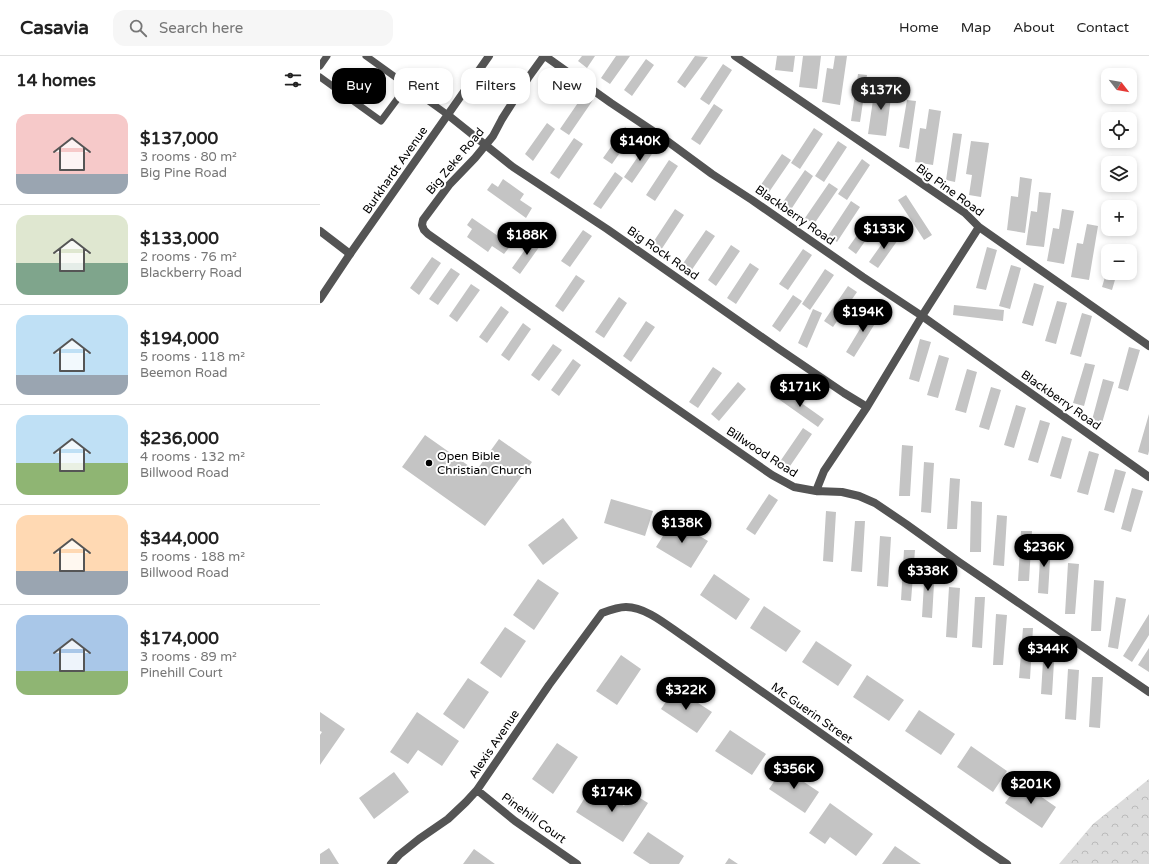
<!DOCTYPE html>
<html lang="en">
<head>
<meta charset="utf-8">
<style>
	body { margin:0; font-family:"Varela Round",sans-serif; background:#f6f6f6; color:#222; height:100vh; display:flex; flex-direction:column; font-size:15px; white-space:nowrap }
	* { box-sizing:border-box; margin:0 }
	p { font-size:13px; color:#767676 }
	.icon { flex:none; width:22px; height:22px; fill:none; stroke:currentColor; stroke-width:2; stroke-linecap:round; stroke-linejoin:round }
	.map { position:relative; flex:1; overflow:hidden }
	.drawer { display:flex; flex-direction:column; background:#fff; width:320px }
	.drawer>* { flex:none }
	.guide { position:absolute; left:12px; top:12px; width:380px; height:36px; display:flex; gap:8px }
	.needle { width:26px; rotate:121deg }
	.fabs { position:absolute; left:781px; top:12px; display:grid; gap:8px }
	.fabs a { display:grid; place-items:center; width:36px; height:36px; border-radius:8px; background:#fff; box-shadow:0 2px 6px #0003; font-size:20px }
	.price { position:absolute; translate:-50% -34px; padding:0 9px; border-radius:14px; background:#000; color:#fff; font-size:13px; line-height:26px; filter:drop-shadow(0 1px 2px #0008) }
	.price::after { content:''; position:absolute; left:50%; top:24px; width:12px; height:9px; margin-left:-6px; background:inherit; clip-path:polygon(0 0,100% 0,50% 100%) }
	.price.selected { background:#222; color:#fff }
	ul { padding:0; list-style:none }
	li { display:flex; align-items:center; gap:12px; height:100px; padding:0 16px }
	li+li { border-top:1px solid #e0e0e0 }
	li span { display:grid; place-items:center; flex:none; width:112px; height:80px; border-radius:12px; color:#555 }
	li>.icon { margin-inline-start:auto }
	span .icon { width:48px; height:48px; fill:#fffc; stroke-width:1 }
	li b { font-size:17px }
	h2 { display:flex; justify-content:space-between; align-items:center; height:48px; padding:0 16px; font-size:17px }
	.tag { padding:0 14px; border-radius:12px; background:#fff; box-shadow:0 2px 6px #0003; font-size:14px; line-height:36px }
	.tag.selected { background:#000; color:#fff }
	header { display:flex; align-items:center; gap:24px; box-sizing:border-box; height:56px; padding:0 20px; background:#fff; border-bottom:1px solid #e0e0e0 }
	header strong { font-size:19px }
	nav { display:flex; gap:22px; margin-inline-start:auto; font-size:14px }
	.search { width:280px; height:36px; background:#f6f6f6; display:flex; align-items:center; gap:10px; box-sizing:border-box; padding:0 14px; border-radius:12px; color:#767676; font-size:15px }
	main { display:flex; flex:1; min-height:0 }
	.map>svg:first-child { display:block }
	.forest { fill:url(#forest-crowns) }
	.building { fill:#c4c4c4 }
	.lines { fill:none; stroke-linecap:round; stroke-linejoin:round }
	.service { stroke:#545454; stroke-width:7 }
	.minor { stroke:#545454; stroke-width:8 }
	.tertiary { stroke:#545454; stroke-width:8 }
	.poi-dot { fill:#000; stroke:#fff; stroke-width:1.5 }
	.labels { text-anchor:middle; stroke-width:4; stroke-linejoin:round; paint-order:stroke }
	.street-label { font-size:12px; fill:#000; stroke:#fff }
	.poi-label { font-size:12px; fill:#000; stroke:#fff; text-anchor:start }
</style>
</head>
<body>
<header>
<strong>Casavia</strong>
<div class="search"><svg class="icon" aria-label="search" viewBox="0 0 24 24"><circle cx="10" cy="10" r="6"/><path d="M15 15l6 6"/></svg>Search here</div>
<nav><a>Home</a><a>Map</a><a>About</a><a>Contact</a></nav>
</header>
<main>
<section class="drawer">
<h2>14 homes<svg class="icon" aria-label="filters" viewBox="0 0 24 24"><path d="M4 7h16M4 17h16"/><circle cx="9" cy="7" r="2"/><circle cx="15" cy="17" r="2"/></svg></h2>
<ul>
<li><span style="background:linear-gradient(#f6c9c9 75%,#9aa5b1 0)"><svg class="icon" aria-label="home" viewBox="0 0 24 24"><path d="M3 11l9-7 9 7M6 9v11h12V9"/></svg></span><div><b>$137,000</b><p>3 rooms · 80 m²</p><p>Big Pine Road</p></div></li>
<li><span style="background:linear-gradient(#dfe7d0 60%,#7fa58c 0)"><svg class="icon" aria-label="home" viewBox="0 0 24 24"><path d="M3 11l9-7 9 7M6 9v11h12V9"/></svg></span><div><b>$133,000</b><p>2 rooms · 76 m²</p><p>Blackberry Road</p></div></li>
<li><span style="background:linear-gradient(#bfe0f5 75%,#9aa5b1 0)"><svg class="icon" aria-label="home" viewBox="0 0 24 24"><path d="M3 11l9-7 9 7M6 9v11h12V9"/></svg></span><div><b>$194,000</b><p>5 rooms · 118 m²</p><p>Beemon Road</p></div></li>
<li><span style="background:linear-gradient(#bfe0f5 60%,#8fb573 0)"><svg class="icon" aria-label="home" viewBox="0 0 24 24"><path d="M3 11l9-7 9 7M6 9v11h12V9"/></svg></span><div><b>$236,000</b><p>4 rooms · 132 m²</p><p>Billwood Road</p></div></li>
<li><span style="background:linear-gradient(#ffd9b3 70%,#9aa5b1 0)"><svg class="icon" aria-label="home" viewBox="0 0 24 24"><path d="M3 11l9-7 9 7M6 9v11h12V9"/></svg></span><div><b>$344,000</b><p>5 rooms · 188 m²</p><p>Billwood Road</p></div></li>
<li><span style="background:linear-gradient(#a9c7e8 70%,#8fb573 0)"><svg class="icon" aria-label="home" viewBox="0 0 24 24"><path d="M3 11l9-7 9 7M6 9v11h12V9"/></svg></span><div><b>$174,000</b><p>3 rooms · 89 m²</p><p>Pinehill Court</p></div></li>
</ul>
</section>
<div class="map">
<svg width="829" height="808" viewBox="0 0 829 808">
	<defs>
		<pattern id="forest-crowns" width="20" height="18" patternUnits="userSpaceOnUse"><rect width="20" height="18" fill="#dbdbdb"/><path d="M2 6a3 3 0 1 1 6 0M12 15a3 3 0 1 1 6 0" fill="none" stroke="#bababa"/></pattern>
	</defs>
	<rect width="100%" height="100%" fill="#fff"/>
	<path class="forest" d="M829,723v85h-90l34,-40z"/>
	<path class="building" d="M262,0h13l-8,12 -9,-7z
		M296,0h14l-20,28 -9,-6z
		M375,0l13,1 -23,31 -8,-6z
		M457,0h18l-2,16 -18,-2z
		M483,0h18l-4,33 -18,-2z
		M515,0h12l-7,49 -18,-3 5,-34 6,1z
		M326,3l8,6 -22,31 -8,-6z
		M403,8l9,6 -23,35 -9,-6z
		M538,18l9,1 -7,47 -9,-1z
		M562,25l11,1 -7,54 -18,-2 5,-34 6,1z
		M264,38l9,6 -24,35 -9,-6z
		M587,44l9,1 -7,48 -10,-2z
		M394,48l9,6 -23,35 -9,-6z
		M609,53l12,2 -8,54 -18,-3 5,-34 6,1z
		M227,67l8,6 -22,32 -8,-7z
		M305,71l9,6 -22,31 -9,-6z
		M494,72l9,6 -23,35 -9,-6z
		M633,77l9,1 -7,48 -9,-2z
		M254,82l9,6 -24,35 -9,-6z
		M518,85l9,6 -23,35 -9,-6z
		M651,85l18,2 -8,54 -12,-2 3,-20 -6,-1z
		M328,86l8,6 -24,35 -8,-6z
		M462,98l9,6 -24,35 -9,-6z
		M542,103l8,6 -23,35 -9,-6z
		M349,104l9,6 -23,35 -9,-6z
		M485,114l8,6 -23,35 -9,-6z
		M295,116l8,6 -22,31 -8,-5z
		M700,121l12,2 -7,54 -18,-3 4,-34 7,1z
		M183,123l21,15 -4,6 12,8 -6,10 -39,-28 5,-7 6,4z
		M509,127l9,6 -24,35 -9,-6z
		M719,136l12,1 -7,54 -18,-2 5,-34 6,1z
		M586,139l26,40 -8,5 -26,-40z
		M531,145l9,6 -23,35 -9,-6z
		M355,153l9,6 -23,35 -9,-6z
		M742,153l12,2 -10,53 -17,-3 6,-33 6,1z
		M550,161l8,6 -22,31 -8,-6z
		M152,162l39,27 -7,9 -12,-8 -4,6 -21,-15 5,-8 -5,-4z
		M767,168l11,2 -9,54 -18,-3 6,-34 6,1z
		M263,174l9,6 -22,31 -9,-6z
		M386,174l9,6 -24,35 -9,-6z
		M571,175l9,6 -22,31 -9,-6z
		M214,181l8,6 -22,31 -8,-6z
		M411,189l9,6 -24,35 -8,-6z
		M667,191l10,3 -11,40 -10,-2z
		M483,193l9,6 -24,35 -9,-6z
		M112,201l9,6 -22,32 -9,-7z
		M430,207l9,6 -23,35 -9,-6z
		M691,209l10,3 -11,41 -11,-3z
		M788,211v6h9l-5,17 -10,-3z
		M131,212l9,6 -22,31 -9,-6z
		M505,213l9,6 -24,35 -8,-6z
		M256,219l9,6 -22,31 -8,-6z
		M714,227l10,3 -11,40 -11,-3z
		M151,228l9,6 -23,32 -8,-6z
		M528,230l9,6 -24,35 -9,-6z
		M473,239l9,6 -22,31 -8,-6z
		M299,241l8,6 -23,35 -9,-6z
		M737,245l10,2 -11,41 -11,-3z
		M634,249l50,5 -1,11 -50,-6z
		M181,250l8,6 -22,31 -8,-6z
		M493,253l9,4 -15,35 -9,-5z
		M552,253l9,5 -27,43 -8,-5z
		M762,257l10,3 -11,41 -11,-3z
		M326,265l9,6 -24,35 -8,-6z
		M203,267l8,6 -22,32 -8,-6z
		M600,283l11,3 -12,40 -10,-3z
		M233,288l9,6 -23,31 -8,-6z
		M809,291l11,3 -12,41 -10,-3z
		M619,299l10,3 -11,40 -11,-3z
		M253,303l8,6 -22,31 -8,-6z
		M765,307l10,2 -11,41 -11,-3z
		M393,311l9,6 -24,35 -9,-6z
		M647,313l10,3 -11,41 -11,-3z
		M783,323l11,3 -12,41 -10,-3z
		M418,326l8,7 -27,32 -8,-7z
		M671,331l10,3 -12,40 -10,-3z
		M463,334l41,29 -6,8 -41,-29z
		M696,349l10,3 -12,40 -10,-3z
		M829,358v37l-1,4 -10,-3z
		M720,364l10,3 -12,40 -10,-3z
		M483,372l9,6 -24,35 -9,-6z
		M105,379l51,36 23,-32 33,23 -47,64 -83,-59z
		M742,380l10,3 -11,40 -11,-3z
		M582,389l11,1 -3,50h-11z
		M769,395l10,3 -11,41 -11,-3z
		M604,406l10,1 -3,50 -10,-1z
		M795,413l11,3 -12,41 -10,-3z
		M630,422l10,1 -3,50h-10z
		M812,432l11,3 -12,41 -10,-3z
		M449,438l9,6 -23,35 -9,-6z
		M291,443l42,12 -8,25 -41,-13z
		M651,445l11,1 -1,50h-11z
		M506,455l10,1 -3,50 -10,-1z
		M677,459l10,1 -3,50 -11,-1z
		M243,462l15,20 -35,27 -15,-20z
		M353,464l35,21 -17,27 -35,-21z
		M535,465h10l-3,51 -11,-1z
		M701,475h11l-3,50h-11z
		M560,480l11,1 -3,50 -11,-1z
		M721,487l10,1 -3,50 -10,-1z
		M584,494h11l-4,51 -10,-1z
		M748,507l11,1 -4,50h-10z
		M605,510l10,1 -3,51 -10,-1z
		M394,518l36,25 -14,21 -36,-25z
		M218,523l21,14 -25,37 -21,-15z
		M774,524l10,1 -3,50h-10z
		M629,531l11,1 -3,50 -11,-1z
		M655,541h10l-3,51 -10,-1z
		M796,541l10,2 -8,50 -10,-2z
		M444,550l37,25 -15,21 -36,-24z
		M676,558l11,1 -4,50h-10z
		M829,558v21l-17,27 -9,-6z
		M185,571l21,14 -25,37 -21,-15z
		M703,572h10l-3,51 -11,-1z
		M496,585l36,24 -14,21 -36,-24z
		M724,588l11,1 -3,50 -11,-1z
		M829,592v24l-11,-7z
		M301,599l20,14 -24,36 -21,-14z
		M748,613l11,1 -3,50 -11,-1z
		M547,619l37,25 -15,21 -36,-24z
		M772,621h11l-3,51 -11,-1z
		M148,622l21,14 -25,37 -21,-15z
		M355,632l37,24 -15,21 -36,-24z
		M599,654l36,24 -14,21 -36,-24z
		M0,656l25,17 -25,36v-30l2,-3 -2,-1z
		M97,656l42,29 -17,25 -24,-16 -10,14 -18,-12z
		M410,674l36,24 -14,21 -37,-24z
		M237,687l21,14 -25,37 -21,-15z
		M651,690l36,25 -14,21 -36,-25z
		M463,712l36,24 -14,21 -36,-24z
		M74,716l15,20 -35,27 -15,-21z
		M700,726l36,25 -14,21 -37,-25z
		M272,730l32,20 8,-13 16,10 -25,39 -47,-30z
		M510,747l43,31 -17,22 -26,-19 -5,7 -16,-11z
		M328,776l36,24 -5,8h-29l-17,-11z
		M575,790l26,18h-39z
		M9,792l10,16h-19v-10z
		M154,793l21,15h-32z
		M409,802l9,6h-13z"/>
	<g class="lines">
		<path class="service" d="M46,0l82,59
			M0,10l7,-10
			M0,21l61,44 26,-35"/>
		<path class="minor" d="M224,0l-16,22 -26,41 -9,17 -18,22 -26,27 -26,35 -1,5 2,5 4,4 223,157 121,84 22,12 22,4 26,1 17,4 16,7 31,21 53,38 190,130
			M225,0l66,47 48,32 53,39 40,26 111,77 59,39 227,161
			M415,0l230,157 14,14 170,119
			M128,59l65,52 94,62 172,120 65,44 23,14
			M0,175l30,23
			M496,435l8,-20 43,-64 55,-91 57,-89
			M157,734l38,31 62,43
			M71,808l8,-9 20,-16 29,-20 18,-17 11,-12 72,-105 53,-72c8,-3 16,-6 24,-6 21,0 43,20 60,31l293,207 28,19"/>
		<path class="tertiary" d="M0,243l30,-45 139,-198"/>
	</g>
	<circle class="poi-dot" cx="109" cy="407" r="4"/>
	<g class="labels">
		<g class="street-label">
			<text transform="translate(135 105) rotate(-50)" y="4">Big Zeke Road</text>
			<text transform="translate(75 114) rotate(-55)" y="4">Burkhardt Avenue</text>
			<text transform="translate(630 134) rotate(36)" y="4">Big Pine Road</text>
			<text transform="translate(475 159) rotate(35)" y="4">Blackberry Road</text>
			<text transform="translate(343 197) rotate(35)" y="4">Big Rock Road</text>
			<text transform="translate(741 344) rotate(35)" y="4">Blackberry Road</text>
			<text transform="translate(442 396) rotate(33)" y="4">Billwood Road</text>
			<text transform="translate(492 657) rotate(35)" y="4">Mc Guerin Street</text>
			<text transform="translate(174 688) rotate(-56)" y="4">Alexis Avenue</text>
			<text transform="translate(214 762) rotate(36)" y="4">Pinehill Court</text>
		</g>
		<g class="poi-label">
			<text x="117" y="404">Open Bible<tspan x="117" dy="14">Christian Church</tspan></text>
		</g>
	</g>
</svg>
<div class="fabs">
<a><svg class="needle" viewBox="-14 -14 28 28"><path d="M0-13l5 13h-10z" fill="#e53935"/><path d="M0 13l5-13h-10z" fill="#767676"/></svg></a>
<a><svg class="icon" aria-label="locate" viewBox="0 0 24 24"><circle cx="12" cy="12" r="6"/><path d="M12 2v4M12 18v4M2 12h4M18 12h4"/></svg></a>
<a><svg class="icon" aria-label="layers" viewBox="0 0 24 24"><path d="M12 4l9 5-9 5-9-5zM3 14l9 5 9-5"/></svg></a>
<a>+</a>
<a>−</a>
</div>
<b class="price selected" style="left:561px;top:55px">$137K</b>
<b class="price" style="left:320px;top:106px">$140K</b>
<b class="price" style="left:564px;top:194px">$133K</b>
<b class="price" style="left:207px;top:200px">$188K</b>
<b class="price" style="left:543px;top:277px">$194K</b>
<b class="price" style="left:480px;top:352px">$171K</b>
<b class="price" style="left:362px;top:488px">$138K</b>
<b class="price" style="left:724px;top:512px">$236K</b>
<b class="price" style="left:608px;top:536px">$338K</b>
<b class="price" style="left:728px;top:614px">$344K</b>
<b class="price" style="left:366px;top:655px">$322K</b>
<b class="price" style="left:474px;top:734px">$356K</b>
<b class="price" style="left:711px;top:749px">$201K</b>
<b class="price" style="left:292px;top:757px">$174K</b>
<div class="guide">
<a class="tag selected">Buy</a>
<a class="tag">Rent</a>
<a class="tag">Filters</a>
<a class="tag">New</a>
</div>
</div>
</main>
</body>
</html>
